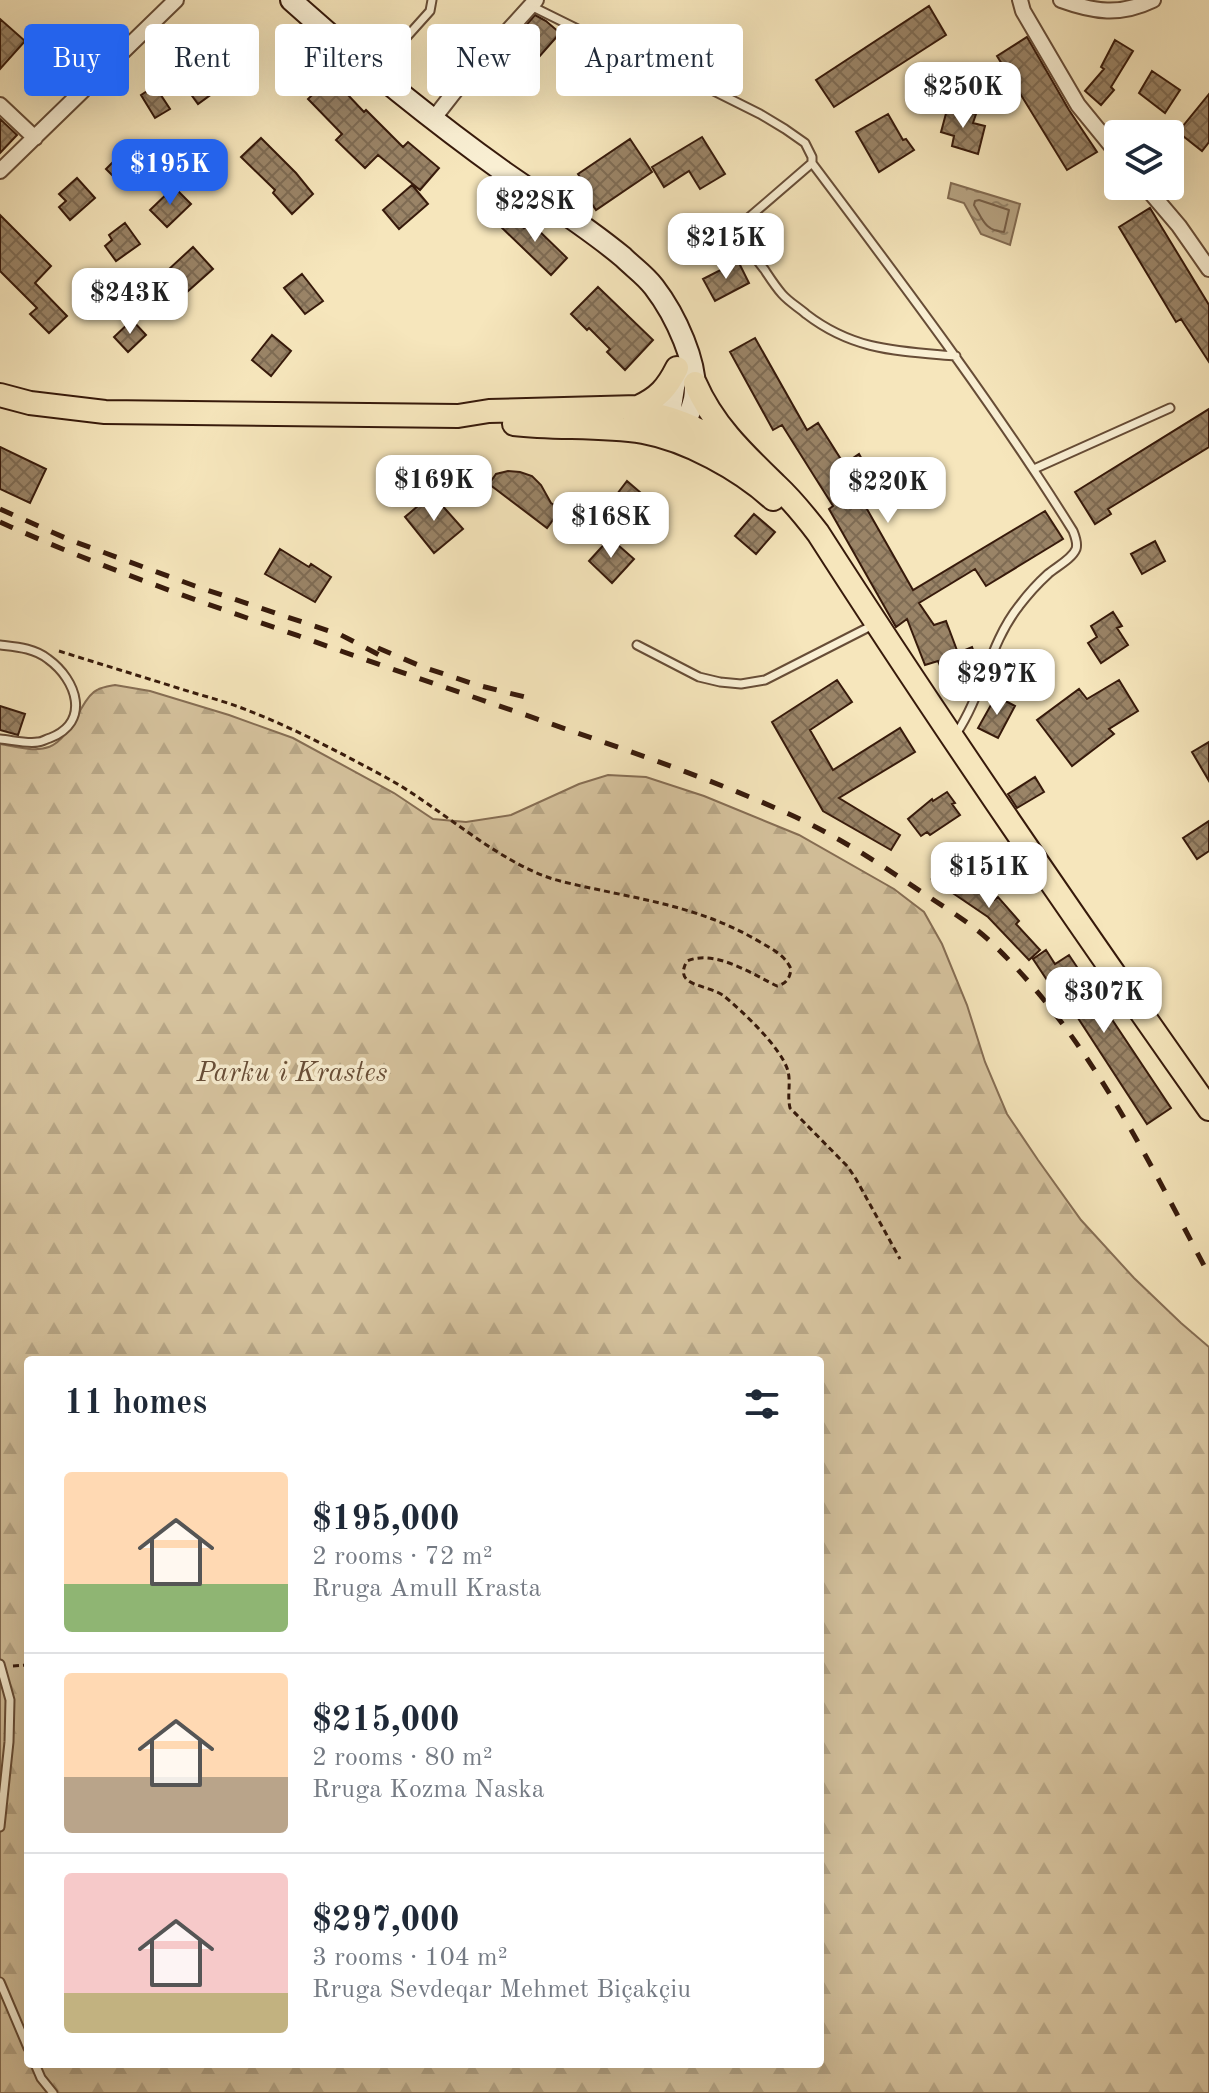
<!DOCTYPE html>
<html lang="en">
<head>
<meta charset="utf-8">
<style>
	body { margin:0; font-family:"Old Standard TT",serif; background:#f2f2f3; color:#1f2937; height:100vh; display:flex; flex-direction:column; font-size:30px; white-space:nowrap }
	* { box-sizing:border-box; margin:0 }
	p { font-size:26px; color:#747a83 }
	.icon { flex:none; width:44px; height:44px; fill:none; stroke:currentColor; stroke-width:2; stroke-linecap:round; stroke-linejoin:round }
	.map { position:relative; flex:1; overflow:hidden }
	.side { position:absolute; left:24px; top:1356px; width:800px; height:712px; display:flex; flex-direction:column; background:#fff; border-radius:8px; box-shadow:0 8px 32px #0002 }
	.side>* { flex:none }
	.top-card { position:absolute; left:24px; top:24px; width:800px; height:72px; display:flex; gap:16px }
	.fabs { position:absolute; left:1104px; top:120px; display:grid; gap:16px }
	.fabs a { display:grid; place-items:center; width:80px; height:80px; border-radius:8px; background:#fff; box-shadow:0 8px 32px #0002; font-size:40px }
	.price { position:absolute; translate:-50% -68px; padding:0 18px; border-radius:16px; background:#fff; color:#222; font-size:26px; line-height:52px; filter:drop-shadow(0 2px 4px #0008) }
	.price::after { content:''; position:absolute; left:50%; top:48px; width:24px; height:18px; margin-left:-12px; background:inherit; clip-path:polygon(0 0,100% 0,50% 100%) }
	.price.on { background:#2563eb; color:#fff }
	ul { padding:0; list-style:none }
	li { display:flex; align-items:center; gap:24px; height:200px; padding:0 40px }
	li+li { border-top:2px solid #e0e1e3 }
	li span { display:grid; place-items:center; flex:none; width:224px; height:160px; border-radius:8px; color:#555 }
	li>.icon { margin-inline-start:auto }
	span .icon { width:96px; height:96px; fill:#fffc; stroke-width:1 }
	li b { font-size:34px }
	h2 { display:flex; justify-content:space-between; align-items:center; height:96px; padding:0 40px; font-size:34px }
	.tag { padding:0 28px; border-radius:8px; background:#fff; box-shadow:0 8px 32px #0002; font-size:28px; line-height:72px }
	.tag.on { background:#2563eb; color:#fff }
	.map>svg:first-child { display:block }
	.forest { fill:url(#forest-firs); stroke:#866e54; stroke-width:2; fill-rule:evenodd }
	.water { fill:url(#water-ripples); stroke:#836b51; stroke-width:2 }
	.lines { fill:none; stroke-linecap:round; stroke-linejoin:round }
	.shore { stroke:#765e46; stroke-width:2 }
	.building { fill:url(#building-cross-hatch); stroke:#371a0b; stroke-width:2 }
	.service-casing { stroke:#674d37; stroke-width:11 }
	.minor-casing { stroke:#674d37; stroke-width:18 }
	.secondary-casing { stroke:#371a0b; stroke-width:24 }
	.primary-casing { stroke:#371a0b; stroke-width:26 }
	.path { stroke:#371a0b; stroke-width:3; stroke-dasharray:6 4; stroke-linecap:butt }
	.service { stroke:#f9efd3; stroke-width:7 }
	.minor { stroke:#f9efd3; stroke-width:14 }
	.secondary { stroke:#f9efd3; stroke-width:20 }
	.primary { stroke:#f6e6bc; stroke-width:22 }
	.rail { stroke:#371a0b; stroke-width:5; stroke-dasharray:14 14; stroke-linecap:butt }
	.labels { text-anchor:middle; stroke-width:7; stroke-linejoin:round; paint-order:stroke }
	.park-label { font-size:28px; font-style:italic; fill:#674d37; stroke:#f9efd3 }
</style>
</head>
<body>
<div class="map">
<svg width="1209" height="2093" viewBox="0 0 1209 2093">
	<defs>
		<pattern id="forest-firs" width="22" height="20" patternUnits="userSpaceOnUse" patternTransform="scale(2)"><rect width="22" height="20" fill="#d6c39e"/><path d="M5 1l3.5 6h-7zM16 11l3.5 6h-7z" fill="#b8a787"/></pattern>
		<pattern id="water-ripples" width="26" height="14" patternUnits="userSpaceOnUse" patternTransform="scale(2)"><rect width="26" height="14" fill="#b5a180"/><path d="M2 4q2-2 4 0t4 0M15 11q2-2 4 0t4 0" fill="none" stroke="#948267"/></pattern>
		<pattern id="building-cross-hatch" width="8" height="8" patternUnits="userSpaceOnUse" patternTransform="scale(2)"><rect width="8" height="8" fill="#9a8467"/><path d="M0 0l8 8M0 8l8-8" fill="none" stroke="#7e6b53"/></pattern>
	</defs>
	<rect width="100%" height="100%" fill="#f6e6bc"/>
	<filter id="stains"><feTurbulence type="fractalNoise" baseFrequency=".0025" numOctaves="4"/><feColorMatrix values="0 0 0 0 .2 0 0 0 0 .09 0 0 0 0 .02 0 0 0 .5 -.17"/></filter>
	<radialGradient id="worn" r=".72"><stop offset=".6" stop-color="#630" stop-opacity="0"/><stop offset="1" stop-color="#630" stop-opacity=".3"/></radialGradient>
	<path class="forest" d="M115,685l35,6 79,24 64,23 101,55 39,26 33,3 45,-7 68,-31 29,-9 38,2 58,19 95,39 95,54 30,23 18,32 25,61 18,57 22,52 31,46 43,60 53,58 47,45 28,24v746h-1209v-1349c48,10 57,9 81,-35 4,-7 9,-16 16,-19 5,-3 13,-4 18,-5zM28,1360h792v704h-792z"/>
	<path class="water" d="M951,183l69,21 -10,41 -29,-11 -17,-31 -16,-5z"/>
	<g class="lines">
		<path class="shore" d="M979,200l30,10 -5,22c-19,-1 -21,-12 -30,-27l1,-4z"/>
	</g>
	<path class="building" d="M929,6l17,29 -112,72 -18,-27z
		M535,15l11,6 14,12 -22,25 -23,-20z
		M0,19l25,22 -25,28z
		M1027,37l42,73 28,42 -30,18 -70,-114z
		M1115,40l18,11 -22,36 3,3 -13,15 -16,-14 19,-22 -3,-2z
		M211,61l16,22 -29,21 -16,-22z
		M1152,71l28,19 -15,23 -26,-20z
		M331,77l33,35 2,-2 37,37 5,-5 31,26 -19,22 -42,-35 -13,13 -29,-28 6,-6 -34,-35z
		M155,86l15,23 -15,9 -14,-23z
		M1209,94v48l-7,9 -24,-19z
		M948,106l28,8 -3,9 12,3 -7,28 -26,-8 2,-10 -13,-4z
		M888,114l15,26 3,-1 8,11 -35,22 -23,-40z
		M0,119l17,16 -17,18z
		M702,137l23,37 -25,15 -11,-18 -25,16 -12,-20z
		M261,138l35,35 17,21 -21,20 -19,-21 2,-3 -34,-33z
		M630,139l22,33 -56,38 -10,-15 4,-3 -12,-18z
		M128,147l11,11 -22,22 -11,-11z
		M77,178l18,20 -25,22 -11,-13 7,-6 -7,-7z
		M412,185l16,19 -29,25 -16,-19z
		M174,187l17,17 -24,23 -17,-17z
		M490,206l12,10 -9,9 -11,-10z
		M1150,208l59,97v57l-28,-43 -5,3 -57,-95z
		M510,214l14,14 4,-4 6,6 2,-2 31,30 -16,17 -52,-50z
		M0,215l51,51 -16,17 32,33 -18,17 -19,-19 7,-6 -37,-37z
		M125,223l15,21 -24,17 -11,-15 7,-6 -3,-5z
		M193,247l20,22 -26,23 -18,-23z
		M738,261l11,22 -34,18 -12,-22z
		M302,274l21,27 -18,13 -21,-26z
		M598,287l55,53 -28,30 -18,-18 3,-3 -21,-21 -2,2 -16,-16z
		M132,320l14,15 -18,17 -14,-15z
		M272,335l19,16 -20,25 -19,-16z
		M755,338l52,92 11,-7 26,41 15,-10 9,16 -17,11 62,109 132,-79 18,28 -77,47 -11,-17 -56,34 15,22 12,-4 12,32 14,-6 8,21 -34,13 -8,-20 -13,4 -18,-46 -11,8 -67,-118 4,-3 -51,-81 -9,5 -43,-78z
		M1209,409v38l-101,62 3,5 -16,10 -20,-32z
		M0,447l46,22 -16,34 -30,-14z
		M508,471l12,1 12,4 9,9 10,18 10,6 -14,19 -58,-44 7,-10z
		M627,481l15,13 -10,13 -15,-13z
		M432,494l31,35 -29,24 -29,-36z
		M754,514l21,18 -19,22 -21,-18z
		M610,538l24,21 -22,24 -23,-22z
		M1155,541l10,20 -23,13 -11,-20z
		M280,549l29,18 2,-3 20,13 -16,25 -50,-28z
		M1113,612l9,14 -5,2 11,17 -27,18 -13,-20 9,-6 -6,-11z
		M837,680l15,22 -42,28 23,40 67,-42 15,24 -76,46 61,37 -9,15 -68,-39 -51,-89z
		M1119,680l19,31 -29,18 5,5 -42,32 -35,-46 42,-31 8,10z
		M996,696l19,10 -17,32 -20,-10z
		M0,706l25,8 -7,21 -18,-5z
		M1209,742v39l-17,-29z
		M1035,777l9,15 -27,16 -9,-14z
		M947,792l8,11 -3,1 8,11 -30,20 -3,-3 -6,4 -13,-17 24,-20 1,2z
		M1209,821v30l-12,8 -14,-21z
		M948,868l46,32 4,-3 21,24 -3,3 24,26 -11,10 -41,-43 -56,-38z
		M1046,950l9,14 14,-9 102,153 -24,16 -86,-132 -4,3 -24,-36z"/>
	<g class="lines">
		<g class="service-casing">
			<path id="service" d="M531,6l85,42 88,38 56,28 25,15 20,14 7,14v6l-66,57c-6,20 6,34 18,49 6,9 11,17 18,25 7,8 16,13 24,20 48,37 92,37 150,42
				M377,70l53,-59 2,-11
				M812,163c90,120 181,240 261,368 2,5 5,12 3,18 -4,10 -20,18 -28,25 -11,10 -20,20 -29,32 -30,38 -36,88 -63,128
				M1034,469l136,-61
				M0,645c17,2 34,3 48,14 29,21 43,63 2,79 -4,1 -8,4 -12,4 -11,2 -26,-2 -38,-3
				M637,645l62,32 21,5 21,2 24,-4 108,-55
				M0,1664l10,36 -1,42 -9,85
				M0,1982l28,66
				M35,2064l6,14 12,15"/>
		</g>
		<g class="minor-casing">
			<path id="minor" d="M1020,0l3,11 55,94 40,49
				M1061,0c33,12 59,16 92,0
				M0,105l35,33
				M434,118l32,-41 70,-77
				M0,171l176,-171
				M1145,186l34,40 30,43"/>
		</g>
		<g class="secondary-casing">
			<path id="secondary" d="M291,0c68,61 139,119 213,172 40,28 82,54 119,85 10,10 22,18 31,30 20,26 46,78 40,112 -3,14 -10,27 -17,39
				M662,430l9,-23 6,-39"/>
		</g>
		<g class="primary-casing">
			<path id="primary" d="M695,383c18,42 49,71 81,102 16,15 29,31 42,48 125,195 257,386 391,576
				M0,395l30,8 75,9 353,4 31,-5 149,-4c20,-9 29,-19 39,-39
				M631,410c37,5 66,17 98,37
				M514,424c42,5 86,1 129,8 44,8 97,37 130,67"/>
		</g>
		<path class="path" d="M59,651c41,13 81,25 122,38 19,6 39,11 58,18 51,19 100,45 148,71 55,30 116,90 177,104 70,17 132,22 196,60 12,7 25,13 31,27 -1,9 -5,15 -14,17 -25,-12 -62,-37 -90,-25 -15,26 21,23 37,35 19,16 57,51 64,75 3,13 -1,24 2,37l58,59 8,12 44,80
			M13,1666l15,-1"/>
		<use href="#service" class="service"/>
		<use href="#minor" class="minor"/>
		<use href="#secondary" class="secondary"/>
		<use href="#primary" class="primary"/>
		<path class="rail" d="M0,509l70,31 125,46 146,49 46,24
			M0,522c97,44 198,79 299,114 72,26 145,51 218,76 91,32 183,62 272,102 47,21 91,50 134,79 24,16 51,32 72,53 95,93 152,212 214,329
			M378,648l45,19 54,18 60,15"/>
	</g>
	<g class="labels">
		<g class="park-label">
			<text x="292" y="1081">Parku i Krastes</text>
		</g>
	</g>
	<rect width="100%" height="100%" filter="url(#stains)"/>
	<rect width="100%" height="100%" fill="url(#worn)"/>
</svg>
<div class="fabs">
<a><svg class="icon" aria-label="layers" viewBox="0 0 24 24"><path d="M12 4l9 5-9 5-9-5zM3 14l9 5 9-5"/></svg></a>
</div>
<b class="price" style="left:963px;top:130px">$250K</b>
<b class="price on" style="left:170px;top:207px">$195K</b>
<b class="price" style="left:535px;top:244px">$228K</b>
<b class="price" style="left:726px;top:281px">$215K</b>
<b class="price" style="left:130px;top:336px">$243K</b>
<b class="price" style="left:434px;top:523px">$169K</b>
<b class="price" style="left:888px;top:525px">$220K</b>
<b class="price" style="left:611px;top:560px">$168K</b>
<b class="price" style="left:997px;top:717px">$297K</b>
<b class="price" style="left:989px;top:910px">$151K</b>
<b class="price" style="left:1104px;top:1035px">$307K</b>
<div class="top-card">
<a class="tag on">Buy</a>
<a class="tag">Rent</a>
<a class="tag">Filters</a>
<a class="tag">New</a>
<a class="tag">Apartment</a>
</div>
<section class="side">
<h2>11 homes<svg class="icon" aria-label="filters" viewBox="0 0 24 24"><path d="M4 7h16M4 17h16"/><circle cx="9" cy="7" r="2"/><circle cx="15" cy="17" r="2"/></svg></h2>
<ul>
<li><span style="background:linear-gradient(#ffd9b3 70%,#8fb573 0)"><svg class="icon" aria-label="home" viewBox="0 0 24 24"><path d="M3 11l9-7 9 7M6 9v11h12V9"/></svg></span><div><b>$195,000</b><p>2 rooms · 72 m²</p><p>Rruga Amull Krasta</p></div></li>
<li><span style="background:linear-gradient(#ffd9b3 65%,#b9a48a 0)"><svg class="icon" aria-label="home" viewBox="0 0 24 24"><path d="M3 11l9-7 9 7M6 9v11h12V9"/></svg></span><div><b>$215,000</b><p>2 rooms · 80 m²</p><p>Rruga Kozma Naska</p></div></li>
<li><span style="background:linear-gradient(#f6c9c9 75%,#c2b280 0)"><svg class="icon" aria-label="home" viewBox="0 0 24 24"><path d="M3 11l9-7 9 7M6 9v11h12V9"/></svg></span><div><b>$297,000</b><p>3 rooms · 104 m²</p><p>Rruga Sevdeqar Mehmet Biçakçiu</p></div></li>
</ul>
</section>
</div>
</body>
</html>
